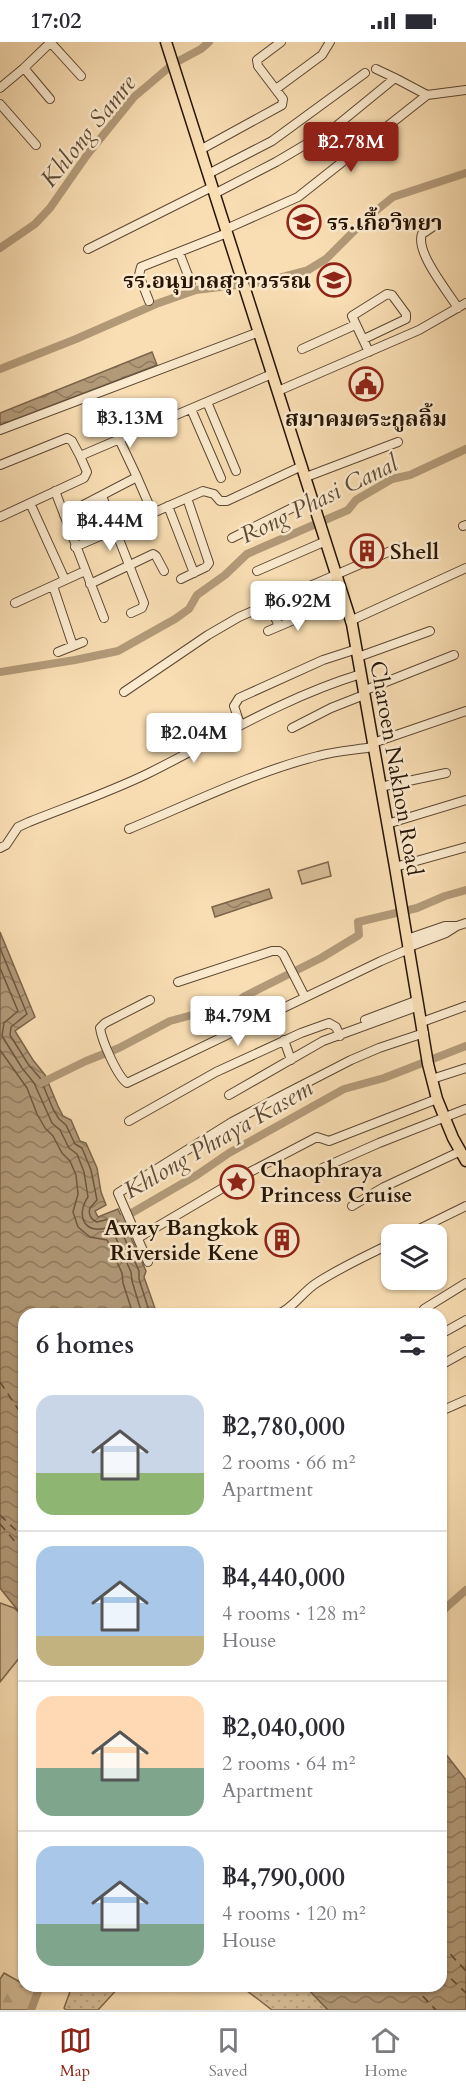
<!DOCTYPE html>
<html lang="en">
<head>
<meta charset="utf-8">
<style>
	body { margin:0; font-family:Cardo,"Noto Serif Thai",serif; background:#f2f2f3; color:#2b2b33; height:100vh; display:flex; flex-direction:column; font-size:22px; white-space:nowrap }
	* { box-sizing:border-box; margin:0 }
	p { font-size:20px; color:#7c7c81 }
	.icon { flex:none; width:33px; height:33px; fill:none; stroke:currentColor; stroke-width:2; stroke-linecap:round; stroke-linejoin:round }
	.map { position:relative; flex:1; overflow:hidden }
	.panel { position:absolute; left:18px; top:1266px; width:429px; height:684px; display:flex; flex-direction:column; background:#fff; border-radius:18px; box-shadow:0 2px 4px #0004 }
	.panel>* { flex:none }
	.buttons { position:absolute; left:381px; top:1182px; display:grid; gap:12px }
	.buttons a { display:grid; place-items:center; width:66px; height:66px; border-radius:12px; background:#fff; box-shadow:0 2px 4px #0004; font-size:30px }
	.price { position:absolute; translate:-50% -51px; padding:0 14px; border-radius:6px; background:#fff; color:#222; font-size:20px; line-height:39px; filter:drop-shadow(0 2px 3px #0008) }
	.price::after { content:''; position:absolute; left:50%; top:36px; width:18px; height:14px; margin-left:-9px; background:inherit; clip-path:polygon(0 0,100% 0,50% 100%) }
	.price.current { background:#8f2418; color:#fff }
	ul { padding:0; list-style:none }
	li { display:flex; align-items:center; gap:18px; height:150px; padding:0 18px }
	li+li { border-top:2px solid #e1e1e2 }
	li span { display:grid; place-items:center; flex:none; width:168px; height:120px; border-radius:18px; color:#555 }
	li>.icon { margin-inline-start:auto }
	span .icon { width:72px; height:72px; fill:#fffc; stroke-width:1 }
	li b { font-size:26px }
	h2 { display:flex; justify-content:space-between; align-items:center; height:72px; padding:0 18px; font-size:26px }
	.status { display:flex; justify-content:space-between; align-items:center; height:42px; padding:0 30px; background:#fff; direction:ltr }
	.status svg { height:16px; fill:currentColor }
	.tab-bar { display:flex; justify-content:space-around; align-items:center; height:84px; border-top:2px solid #e1e1e2; background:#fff; font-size:16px; color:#7c7c81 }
	.tab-bar a { display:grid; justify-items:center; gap:3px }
	.tab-bar .current { color:#8f2418 }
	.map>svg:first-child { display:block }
	.grass { fill:#d5bc96; stroke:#7e684e; stroke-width:1.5 }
	.forest { fill:url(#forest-firs); stroke:#7e684e; stroke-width:1.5 }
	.park { fill:url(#park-dots); stroke:#7e684e; stroke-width:1.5 }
	.water { fill:url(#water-waves); stroke:#7a654b; stroke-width:1.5 }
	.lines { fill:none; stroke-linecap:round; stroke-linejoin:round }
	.shore { stroke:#6c5840; stroke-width:1.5 }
	.canal { stroke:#b29a79; stroke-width:8 }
	.ferry { stroke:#5f4a35; stroke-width:1.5; stroke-dasharray:8 6; stroke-linecap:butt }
	.minor-casing { stroke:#5c4732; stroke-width:10 }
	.major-casing { stroke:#271507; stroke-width:13 }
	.minor { stroke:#fbeace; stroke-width:8 }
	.major { stroke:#f9deb3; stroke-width:10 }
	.labels { text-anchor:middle; stroke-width:5; stroke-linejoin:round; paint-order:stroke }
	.poi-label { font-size:22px; font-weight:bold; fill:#271507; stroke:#fbeace; text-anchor:start }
	.street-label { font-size:22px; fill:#271507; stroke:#fbeace }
	.water-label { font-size:24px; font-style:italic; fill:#5f4a35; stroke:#fbeace }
</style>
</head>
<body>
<div class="status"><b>17:02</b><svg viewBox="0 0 49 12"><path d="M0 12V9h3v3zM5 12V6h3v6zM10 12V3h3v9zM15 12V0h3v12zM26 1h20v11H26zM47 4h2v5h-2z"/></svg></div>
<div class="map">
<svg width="466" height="1968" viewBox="0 0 466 1968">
	<defs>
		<pattern id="forest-firs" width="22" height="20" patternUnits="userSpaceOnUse" patternTransform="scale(1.5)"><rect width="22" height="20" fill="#d5bc96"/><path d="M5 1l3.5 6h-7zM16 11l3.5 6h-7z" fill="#b7a180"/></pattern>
		<pattern id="park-dots" width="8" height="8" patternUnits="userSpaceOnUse" patternTransform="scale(1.5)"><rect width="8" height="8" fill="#d5bc96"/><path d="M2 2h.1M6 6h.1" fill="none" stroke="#b7a180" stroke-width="1.8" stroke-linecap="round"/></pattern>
		<pattern id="water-waves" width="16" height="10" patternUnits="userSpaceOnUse" patternTransform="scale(1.5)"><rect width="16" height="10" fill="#b29a79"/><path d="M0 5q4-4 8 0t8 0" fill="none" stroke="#917c61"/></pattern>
	</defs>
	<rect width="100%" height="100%" fill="#f9deb3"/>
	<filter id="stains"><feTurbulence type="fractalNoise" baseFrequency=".00333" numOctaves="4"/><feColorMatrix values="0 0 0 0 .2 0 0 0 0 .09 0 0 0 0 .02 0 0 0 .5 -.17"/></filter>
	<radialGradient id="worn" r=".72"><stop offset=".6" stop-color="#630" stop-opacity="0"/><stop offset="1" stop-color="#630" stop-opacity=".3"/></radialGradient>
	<path class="grass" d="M328,820l3,14 -29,8 -4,-13z
		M0,1561l14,5 10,9v35l-24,30z"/>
	<path class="forest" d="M4,1931l32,18 -7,19h-29v-31z"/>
	<path class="park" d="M72,1944h48l-22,24h-32l-2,-2z
		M249,1944h56l23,24h-56l-26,-20z"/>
	<path class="water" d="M152,310l5,13 -157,60v-12z
		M269,847l3,9 -57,19 -3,-10z
		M0,890l35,85 -20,14 18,29 12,15 13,31 5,10 8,4 9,21 6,2 11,25 4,24 5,13 -11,6 3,6 20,-8 28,62 -2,6 13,37h-133v304l-24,-30z
		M441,1706l25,32v230h-138l-23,-24h136z"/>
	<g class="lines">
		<path class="shore" d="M0,906l27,66 -16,13 -1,8 18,29 12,14 13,31 6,10 7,6 9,19 7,4 9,22 6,30 -7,8c-2,6 1,12 7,14l16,-4 3,1 23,52v8l11,35
			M0,926l18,43 -14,12 -2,13 20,32 12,15 18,40 8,7 9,18 8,6 7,18 4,25c-13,19 -3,39 21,30l3,2 19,43 1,9 10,33
			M0,1008l27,38 10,26 8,14 8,8 9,17 8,8 6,14 2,19 -5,18 5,15 12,10 17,3 15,33 1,10 10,31"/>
		<path class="canal" d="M0,206l35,-24 15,-16 37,-53 47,-58 39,-33 28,-15 8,-7
			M0,327l76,-30 80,-35 40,-14 67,-8 45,-12 18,-11 41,-41 26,-21 73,-24
			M0,630l75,-12 43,-9 57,-32 14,-10 8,-14 28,-20 22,-21 101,-44 8,-10 36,-21 18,-4 56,-26
			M41,1041l45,-22 33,-13 51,-27 26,-7 19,1 9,-3 21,-16 76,-38 38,-23 -1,-13 59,-14 28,-12 21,-6
			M123,1176l74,-43 32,-22 115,-64 40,-11 82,-32
			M441,1570l25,-22
			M31,1968l9,-24"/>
		<path class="ferry" d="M0,1340l24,36
			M0,1473l24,23
			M0,1482l24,28
			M441,1902l25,27
			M441,1927l25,24
			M413,1944l23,24"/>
		<g class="minor-casing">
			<path id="minor" d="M51,1l30,33
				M24,26l26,31
				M376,27l19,9
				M0,46l24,-20 27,-26
				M276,47l46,-34 8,-13
				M0,62l36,41
				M200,108l82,-45 1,-6 -25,-33 -1,-6 24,-18
				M208,132l64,-33 93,-68
				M214,152l62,-32 59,-35 60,-49 32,17
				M437,182l-15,10c-7,18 26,58 36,74
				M226,187l72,-32 129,-102 39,-5
				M88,207l124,-62
				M179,210l12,31
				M149,259l-10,-26 2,-8 86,-34
				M364,297l42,-20v-5l-14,-19 -5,-1 -35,22 17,36
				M302,307l53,-24
				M278,349l141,-61 47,-27
				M207,360l29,69
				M191,367l30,69
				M0,388l259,-98
				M119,397l18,38 16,37
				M0,423l67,-27 5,3 8,15
				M306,435l92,-35
				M55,449l49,127
				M102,454l42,107 -2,5 -11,5
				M30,461l35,77
				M168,464l26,67
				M64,473l73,-38
				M0,475l84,-39 3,-6 -7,-16 192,-82
				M463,484l3,-1
				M232,496l80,-40
				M75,505l128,-56 11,3 6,7h7l75,-35
				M257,529l69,-30
				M181,537l25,-12 3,-4 -22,-65
				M90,542l63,-30 3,2 8,15
				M53,544l20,60 -15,6
				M15,561l70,-32
				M269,562l10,22
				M350,579l116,-53
				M268,589l40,-17
				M73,604l10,-4
				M358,615l72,-26
				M363,649l91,-36
				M124,650l84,-57 31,-18 163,-71
				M240,682l-6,-18 5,-8 84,-38 34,-11
				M292,686l39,-20 33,-13
				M373,701l93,-32
				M380,745l66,-14
				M387,782l79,-24
				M129,787c61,-25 125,-57 189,-73 18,-5 37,-6 55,-9
				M0,806l6,-3 12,-18 11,-5c40,-16 81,-30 120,-49 70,-35 136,-76 212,-99
				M395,825l71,-20
				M407,897l38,-13h12
				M409,905l37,-14 11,-7 9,-3
				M178,940l94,-31h7l4,3 22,43
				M150,958l-45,23 -5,5c2,13 17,48 27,55l254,-122 28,-12
				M365,978l53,-20
				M422,980l44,-16
				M284,998l7,20
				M432,1037l34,-11
				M229,1053l94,-54 96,-35
				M129,1079l87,-49 85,-39 28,-10 7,4 4,9
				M309,1132l70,-31 87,-34
				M352,1164l32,-19 77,-36
				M409,1192l57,-28
				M138,1196l112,-66 67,-35 12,4 108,-42
				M148,1220l-30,-69 114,-71 49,-26 70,-36 28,-12 45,-15
				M424,1267l42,-26
				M278,1272c14,-5 24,-21 37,-30 24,-16 51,-28 77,-41
				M441,1292l25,-14
				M441,1323l25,-14
				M441,1369l25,-11"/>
		</g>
		<g class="major-casing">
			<path id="major" d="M166,0l186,582 43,243 33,197 9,35 16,39 13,23"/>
		</g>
		<use href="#minor" class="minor"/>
		<use href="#major" class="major"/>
	</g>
	<defs>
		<g id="school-ring" transform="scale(1.725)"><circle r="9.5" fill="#fbeace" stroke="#8f2418" stroke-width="1.5"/><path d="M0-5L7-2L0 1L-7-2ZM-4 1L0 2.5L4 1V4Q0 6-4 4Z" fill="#8f2418"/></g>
		<g id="civic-ring" transform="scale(1.725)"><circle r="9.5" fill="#fbeace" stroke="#8f2418" stroke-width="1.5"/><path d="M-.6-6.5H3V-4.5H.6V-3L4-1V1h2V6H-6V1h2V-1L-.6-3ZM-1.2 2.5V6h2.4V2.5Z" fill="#8f2418"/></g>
		<g id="building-ring" transform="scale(1.725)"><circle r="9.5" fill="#fbeace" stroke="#8f2418" stroke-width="1.5"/><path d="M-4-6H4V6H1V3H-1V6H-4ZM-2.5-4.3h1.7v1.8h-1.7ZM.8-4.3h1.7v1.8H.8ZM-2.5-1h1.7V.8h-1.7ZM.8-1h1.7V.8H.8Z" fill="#8f2418"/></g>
		<g id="sight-ring" transform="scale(1.725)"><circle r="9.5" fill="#fbeace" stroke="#8f2418" stroke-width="1.5"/><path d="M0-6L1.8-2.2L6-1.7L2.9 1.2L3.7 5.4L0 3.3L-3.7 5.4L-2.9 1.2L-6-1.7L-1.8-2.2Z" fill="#8f2418"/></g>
	</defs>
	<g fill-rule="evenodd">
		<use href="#school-ring" x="304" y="180"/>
		<use href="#school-ring" x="334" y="238"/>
		<use href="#civic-ring" x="366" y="342"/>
		<use href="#building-ring" x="367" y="509"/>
		<use href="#sight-ring" x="237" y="1140"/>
		<use href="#building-ring" x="282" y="1198"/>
	</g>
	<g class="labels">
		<g class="poi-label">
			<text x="327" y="188">รร.เกื้อวิทยา</text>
			<text x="311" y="246" text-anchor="end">รร.อนุบาลสุวาวรรณ</text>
			<text x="366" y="384" text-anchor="middle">สมาคมตระกูลลิ้ม</text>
			<text x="390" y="517">Shell</text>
			<text x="260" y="1135">Chaophraya<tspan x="260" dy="25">Princess Cruise</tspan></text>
			<text x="259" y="1193" text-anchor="end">Away Bangkok<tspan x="259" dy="25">Riverside Kene</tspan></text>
		</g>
		<g class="street-label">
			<text transform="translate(397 726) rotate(80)" y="8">Charoen Nakhon Road</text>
		</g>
		<g class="water-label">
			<text transform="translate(88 89) rotate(-51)" y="8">Khlong Samre</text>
			<text transform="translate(319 457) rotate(-26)" y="8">Rong Phasi Canal</text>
			<text transform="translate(218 1097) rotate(-30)" y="8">Khlong Phraya Kasem</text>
		</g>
	</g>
	<rect width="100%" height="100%" filter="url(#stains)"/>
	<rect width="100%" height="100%" fill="url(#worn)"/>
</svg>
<div class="buttons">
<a><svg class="icon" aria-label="layers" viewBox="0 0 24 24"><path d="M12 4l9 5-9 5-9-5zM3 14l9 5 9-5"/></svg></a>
</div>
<b class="price current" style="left:351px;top:131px">฿2.78M</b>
<b class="price" style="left:130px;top:407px">฿3.13M</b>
<b class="price" style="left:110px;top:510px">฿4.44M</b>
<b class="price" style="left:298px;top:590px">฿6.92M</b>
<b class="price" style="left:194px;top:722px">฿2.04M</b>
<b class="price" style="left:238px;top:1005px">฿4.79M</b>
<section class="panel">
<h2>6 homes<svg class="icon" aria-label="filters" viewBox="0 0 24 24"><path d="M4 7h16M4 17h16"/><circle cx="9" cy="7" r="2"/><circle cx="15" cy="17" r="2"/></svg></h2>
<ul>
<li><span style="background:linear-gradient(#c9d6e8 65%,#8fb573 0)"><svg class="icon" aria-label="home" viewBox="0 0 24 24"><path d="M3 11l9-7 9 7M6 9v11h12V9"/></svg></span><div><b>฿2,780,000</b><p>2 rooms · 66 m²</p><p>Apartment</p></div></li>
<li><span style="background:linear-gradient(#a9c7e8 75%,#c2b280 0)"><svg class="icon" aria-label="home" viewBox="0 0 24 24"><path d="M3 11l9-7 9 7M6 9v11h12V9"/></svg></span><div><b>฿4,440,000</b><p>4 rooms · 128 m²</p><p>House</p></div></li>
<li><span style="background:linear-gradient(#ffd9b3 60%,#7fa58c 0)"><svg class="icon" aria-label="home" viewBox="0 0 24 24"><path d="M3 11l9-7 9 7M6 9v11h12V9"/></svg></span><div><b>฿2,040,000</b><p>2 rooms · 64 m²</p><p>Apartment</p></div></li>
<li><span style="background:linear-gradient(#a9c7e8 65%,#7fa58c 0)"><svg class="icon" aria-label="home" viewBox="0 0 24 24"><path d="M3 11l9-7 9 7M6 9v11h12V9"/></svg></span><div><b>฿4,790,000</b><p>4 rooms · 120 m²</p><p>House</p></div></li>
</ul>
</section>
</div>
<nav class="tab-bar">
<a class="current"><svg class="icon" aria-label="map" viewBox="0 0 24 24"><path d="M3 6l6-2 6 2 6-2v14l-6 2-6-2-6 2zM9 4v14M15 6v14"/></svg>Map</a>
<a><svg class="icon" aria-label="saved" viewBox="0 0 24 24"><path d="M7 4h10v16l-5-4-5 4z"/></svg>Saved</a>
<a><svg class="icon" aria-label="home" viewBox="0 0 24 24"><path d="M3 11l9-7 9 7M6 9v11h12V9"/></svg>Home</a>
</nav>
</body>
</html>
